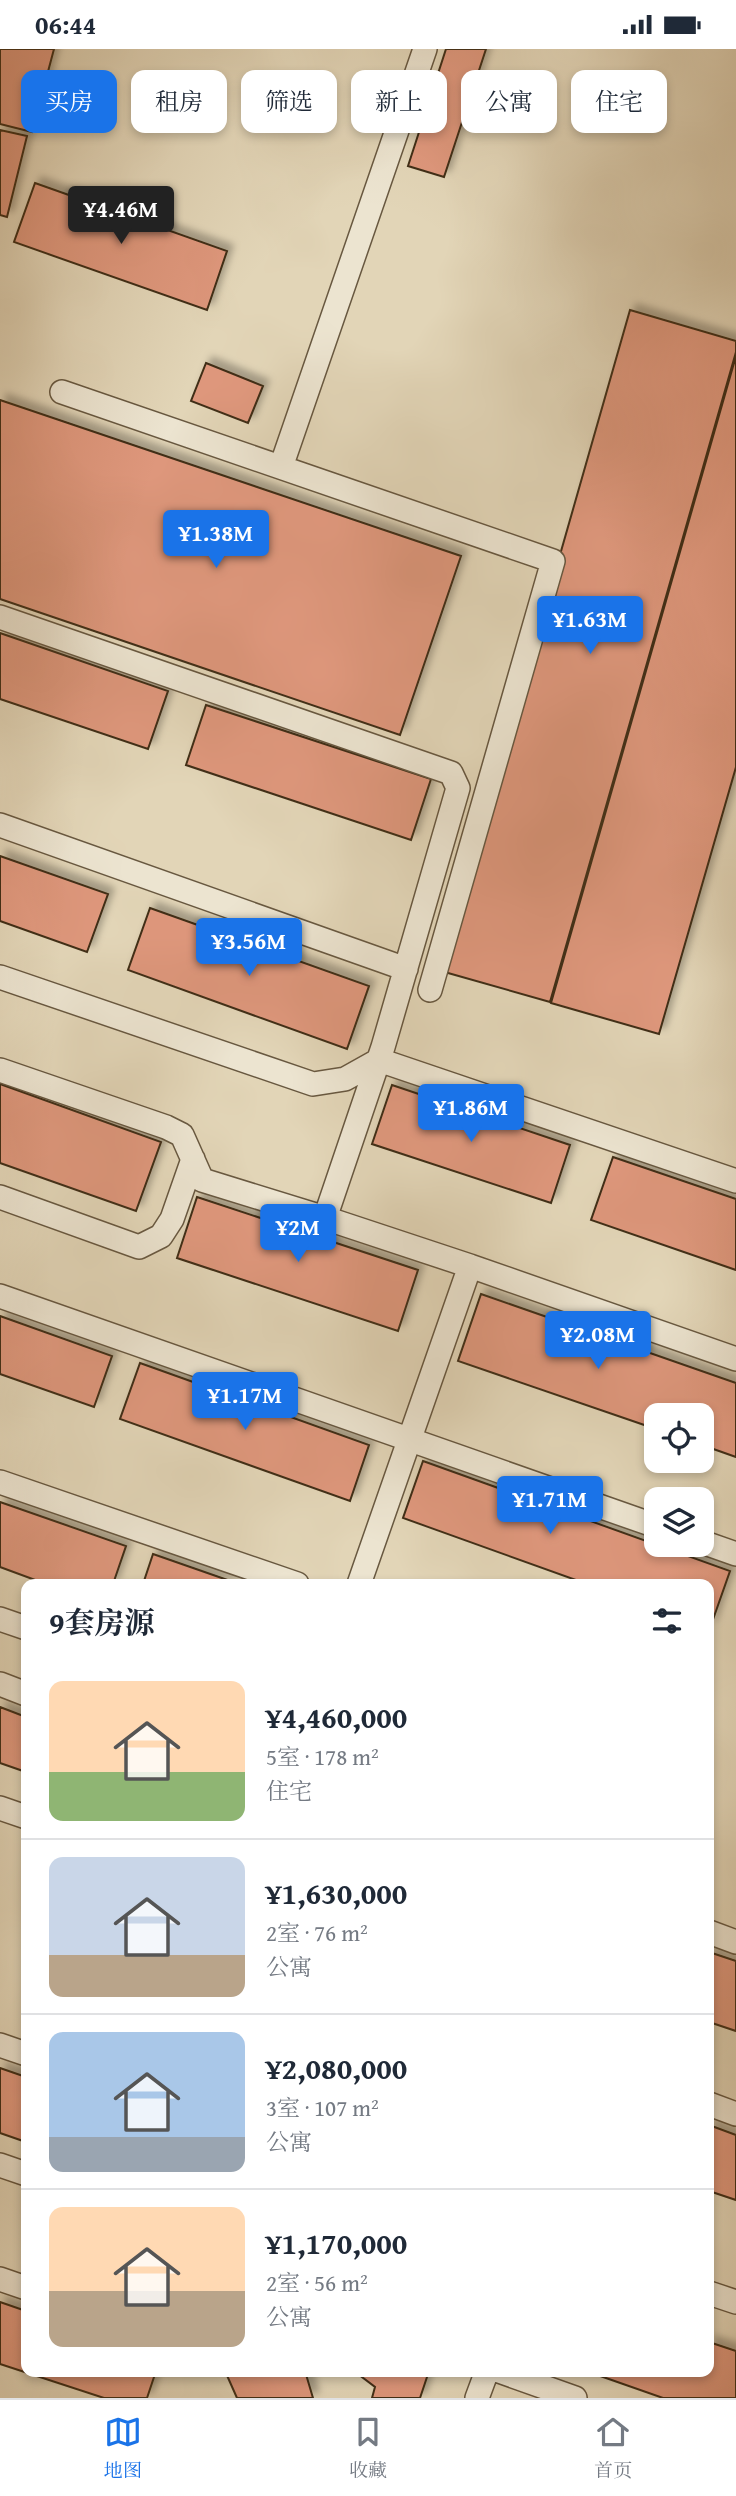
<!DOCTYPE html>
<html lang="zh">
<head>
<meta charset="utf-8">
<style>
	body { margin:0; font-family:"Gentium Book Plus","Noto Serif SC",serif; background:#f6f6f7; color:#1f2937; height:100vh; display:flex; flex-direction:column; font-size:26px; white-space:nowrap }
	* { box-sizing:border-box; margin:0 }
	p { font-size:23px; color:#747a83 }
	.icon { flex:none; width:38px; height:38px; fill:none; stroke:currentColor; stroke-width:2; stroke-linecap:round; stroke-linejoin:round }
	.map { position:relative; flex:1; overflow:hidden }
	.panel { position:absolute; left:21px; top:1530px; width:693px; height:798px; display:flex; flex-direction:column; background:#fff; border-radius:14px; box-shadow:0 4px 10px #0003 }
	.panel>* { flex:none }
	.guide { position:absolute; left:21px; top:21px; width:695px; height:63px; display:flex; gap:14px }
	.fabs { position:absolute; left:644px; top:1354px; display:grid; gap:14px }
	.fabs a { display:grid; place-items:center; width:70px; height:70px; border-radius:14px; background:#fff; box-shadow:0 4px 10px #0003; font-size:35px }
	.price { position:absolute; translate:-50% -60px; padding:0 16px; border-radius:7px; background:#1a73e8; color:#fff; font-size:23px; line-height:46px; filter:drop-shadow(0 2px 4px #0008) }
	.price::after { content:''; position:absolute; left:50%; top:42px; width:21px; height:16px; margin-left:-10px; background:inherit; clip-path:polygon(0 0,100% 0,50% 100%) }
	.price.on { background:#222; color:#fff }
	ul { padding:0; list-style:none }
	li { display:flex; align-items:center; gap:21px; height:175px; padding:0 28px }
	li+li { border-top:2px solid #e0e1e3 }
	li span { display:grid; place-items:center; flex:none; width:196px; height:140px; border-radius:14px; color:#555 }
	li>.icon { margin-inline-start:auto }
	span .icon { width:84px; height:84px; fill:#fffc; stroke-width:1 }
	li b { font-size:30px }
	h2 { display:flex; justify-content:space-between; align-items:center; height:84px; padding:0 28px; font-size:30px }
	.tag { padding:0 24px; border-radius:14px; background:#fff; box-shadow:0 4px 10px #0003; font-size:24px; line-height:63px }
	.tag.on { background:#1a73e8; color:#fff }
	.status { display:flex; justify-content:space-between; align-items:center; height:49px; padding:0 35px; background:#fff; direction:ltr }
	.status svg { height:19px; fill:currentColor }
	.menu { display:flex; justify-content:space-around; align-items:center; height:98px; border-top:2px solid #e0e1e3; background:#fff; font-size:19px; color:#747a83 }
	.menu a { display:grid; justify-items:center; gap:4px }
	.menu .on { color:#1a73e8 }
	.map>svg:first-child { display:block }
	.building { fill:#de977c; stroke:#402e18; stroke-width:2; filter:url(#shadow) }
	.lines { fill:none; stroke-linecap:round; stroke-linejoin:round }
	.lane-casing { stroke:#685840; stroke-width:26 }
	.lane { stroke:#ece4d0; stroke-width:23 }
</style>
</head>
<body>
<div class="status"><b>06:44</b><svg viewBox="0 0 49 12"><path d="M0 12V9h3v3zM5 12V6h3v6zM10 12V3h3v9zM15 12V0h3v12zM26 1h20v11H26zM47 4h2v5h-2z"/></svg></div>
<div class="map">
<svg width="736" height="2349" viewBox="0 0 736 2349">
	<defs>
		<filter id="shadow"><feDropShadow dx="6" dy="-6" stdDeviation="3.5" flood-color="#0004"/></filter>
	</defs>
	<rect width="100%" height="100%" fill="#e2d5b7"/>
	<filter id="stains"><feTurbulence type="fractalNoise" baseFrequency=".00286" numOctaves="4"/><feColorMatrix values="0 0 0 0 .2 0 0 0 0 .09 0 0 0 0 .02 0 0 0 .5 -.17"/></filter>
	<radialGradient id="worn" r=".72"><stop offset=".6" stop-color="#630" stop-opacity="0"/><stop offset="1" stop-color="#630" stop-opacity=".3"/></radialGradient>
	<path class="building" d="M0,0h54l-22,83 -32,-8z
		M446,0h40l-42,128 -36,-11z
		M0,81l27,6 -20,81 -7,-2z
		M35,134l192,68 -20,59 -193,-68z
		M630,261l106,31v11l-186,650 -109,-31z
		M736,307v411l-77,267 -108,-31z
		M206,314l57,23 -15,37 -57,-22z
		M0,351l461,156 -61,179 -400,-136z
		M0,584l168,58 -20,58 -148,-50z
		M206,656l225,74 -20,61 -225,-75z
		M0,807l108,38 -21,58 -87,-31z
		M150,859l219,78 -22,63 -219,-79z
		M0,1035l161,58 -25,69 -136,-48z
		M392,1036l178,60 -19,58 -179,-59z
		M613,1108l123,42v71l-145,-50z
		M197,1148l221,73 -20,61 -221,-73z
		M481,1245l255,89v74l-34,-12v-29h-46v13l-198,-68z
		M0,1267l112,40 -18,51 -94,-33z
		M140,1314l229,82 -19,56 -230,-82z
		M423,1412l307,110 -20,57 -1,-44h-122l-184,-66z
		M0,1453l126,44 -13,38h-67l-46,-17z
		M153,1505l86,30h-96z
		M0,1658l26,10v55l-26,-9z
		M709,1903l27,9v70l-27,-9z
		M0,2019l26,9v65l-26,-9z
		M709,2076l27,10v65l-27,-9z
		M0,2253l26,9v60h130l-9,27h-43l-104,-34z
		M709,2293l27,9v47h-73l-77,-27h123z
		M225,2322h80l8,27h-76z
		M354,2322h75l-9,27h-48l3,-11z"/>
	<g class="lines">
		<g class="lane-casing">
			<path id="lane" d="M62,343l491,169 -123,429
				M281,418l144,-418
				M0,568l451,156 7,15 -75,259 -58,171 145,48 -111,318
				M0,776l406,144
				M0,928l313,107 32,-5 34,-19 357,121
				M0,1021l166,57 16,8 20,45 123,38
				M0,1148l139,50 22,-11 11,-17 21,-60
				M470,1217l266,93
				M0,1247l656,230
				M0,1433l297,102
				M702,1493l34,12
				M0,1570l26,9
				M0,1635l26,10
				M0,1759l26,9
				M709,1883l27,10
				M0,1996l26,9
				M709,2055l27,10
				M0,2116l26,9
				M0,2230l26,9
				M709,2244l27,9
				M499,2322l76,27
				M477,2349l10,-27"/>
		</g>
		<use href="#lane" class="lane"/>
	</g>
	<rect width="100%" height="100%" filter="url(#stains)"/>
	<rect width="100%" height="100%" fill="url(#worn)"/>
</svg>
<div class="fabs">
<a><svg class="icon" aria-label="locate" viewBox="0 0 24 24"><circle cx="12" cy="12" r="6"/><path d="M12 2v4M12 18v4M2 12h4M18 12h4"/></svg></a>
<a><svg class="icon" aria-label="layers" viewBox="0 0 24 24"><path d="M12 4l9 5-9 5-9-5zM3 14l9 5 9-5"/></svg></a>
</div>
<b class="price on" style="left:121px;top:197px">¥4.46M</b>
<b class="price" style="left:216px;top:521px">¥1.38M</b>
<b class="price" style="left:590px;top:607px">¥1.63M</b>
<b class="price" style="left:249px;top:929px">¥3.56M</b>
<b class="price" style="left:471px;top:1095px">¥1.86M</b>
<b class="price" style="left:298px;top:1215px">¥2M</b>
<b class="price" style="left:598px;top:1322px">¥2.08M</b>
<b class="price" style="left:245px;top:1383px">¥1.17M</b>
<b class="price" style="left:550px;top:1487px">¥1.71M</b>
<div class="guide">
<a class="tag on">买房</a>
<a class="tag">租房</a>
<a class="tag">筛选</a>
<a class="tag">新上</a>
<a class="tag">公寓</a>
<a class="tag">住宅</a>
</div>
<section class="panel">
<h2>9套房源<svg class="icon" aria-label="filters" viewBox="0 0 24 24"><path d="M4 7h16M4 17h16"/><circle cx="9" cy="7" r="2"/><circle cx="15" cy="17" r="2"/></svg></h2>
<ul>
<li><span style="background:linear-gradient(#ffd9b3 65%,#8fb573 0)"><svg class="icon" aria-label="home" viewBox="0 0 24 24"><path d="M3 11l9-7 9 7M6 9v11h12V9"/></svg></span><div><b>¥4,460,000</b><p>5室 · 178 m²</p><p>住宅</p></div></li>
<li><span style="background:linear-gradient(#c9d6e8 70%,#b9a48a 0)"><svg class="icon" aria-label="home" viewBox="0 0 24 24"><path d="M3 11l9-7 9 7M6 9v11h12V9"/></svg></span><div><b>¥1,630,000</b><p>2室 · 76 m²</p><p>公寓</p></div></li>
<li><span style="background:linear-gradient(#a9c7e8 75%,#9aa5b1 0)"><svg class="icon" aria-label="home" viewBox="0 0 24 24"><path d="M3 11l9-7 9 7M6 9v11h12V9"/></svg></span><div><b>¥2,080,000</b><p>3室 · 107 m²</p><p>公寓</p></div></li>
<li><span style="background:linear-gradient(#ffd9b3 60%,#b9a48a 0)"><svg class="icon" aria-label="home" viewBox="0 0 24 24"><path d="M3 11l9-7 9 7M6 9v11h12V9"/></svg></span><div><b>¥1,170,000</b><p>2室 · 56 m²</p><p>公寓</p></div></li>
</ul>
</section>
</div>
<nav class="menu">
<a class="on"><svg class="icon" aria-label="map" viewBox="0 0 24 24"><path d="M3 6l6-2 6 2 6-2v14l-6 2-6-2-6 2zM9 4v14M15 6v14"/></svg>地图</a>
<a><svg class="icon" aria-label="saved" viewBox="0 0 24 24"><path d="M7 4h10v16l-5-4-5 4z"/></svg>收藏</a>
<a><svg class="icon" aria-label="home" viewBox="0 0 24 24"><path d="M3 11l9-7 9 7M6 9v11h12V9"/></svg>首页</a>
</nav>
</body>
</html>
